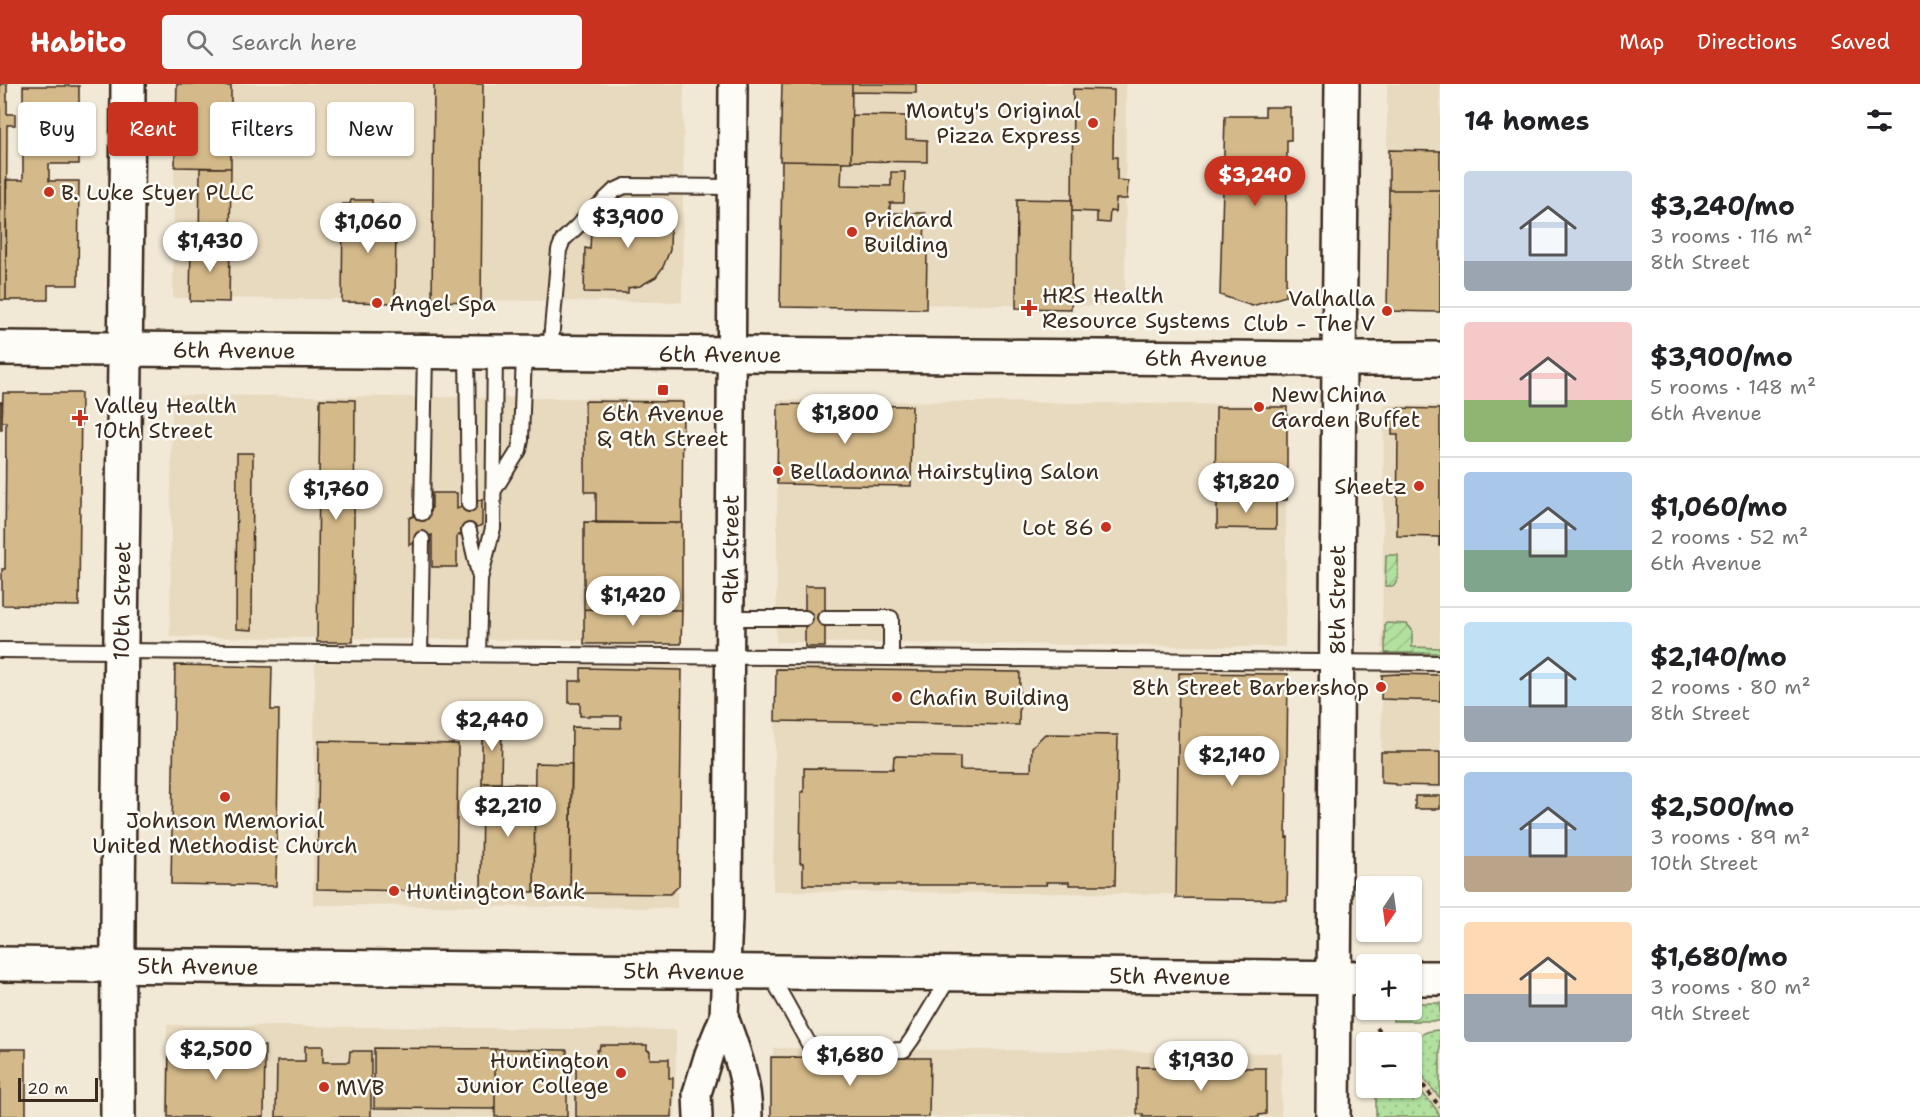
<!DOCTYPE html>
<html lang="en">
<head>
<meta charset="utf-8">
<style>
	body { margin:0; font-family:"Shantell Sans",sans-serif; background:#f6f6f6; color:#202124; height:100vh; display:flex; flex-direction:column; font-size:22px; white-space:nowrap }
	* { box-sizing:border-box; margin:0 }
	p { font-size:20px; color:#757577 }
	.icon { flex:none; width:33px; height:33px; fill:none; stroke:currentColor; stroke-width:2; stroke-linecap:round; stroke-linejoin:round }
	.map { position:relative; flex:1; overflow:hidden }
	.side { display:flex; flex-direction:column; background:#fff; width:480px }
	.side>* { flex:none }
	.top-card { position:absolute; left:18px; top:18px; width:570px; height:54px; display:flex; gap:12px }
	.needle { width:39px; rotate:193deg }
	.tools { position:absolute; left:1356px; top:792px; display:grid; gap:12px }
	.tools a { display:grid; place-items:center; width:66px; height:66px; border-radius:6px; background:#fff; box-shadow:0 2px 4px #0004; font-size:30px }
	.scale { position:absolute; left:18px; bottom:15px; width:80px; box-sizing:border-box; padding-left:6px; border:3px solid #3b2a1e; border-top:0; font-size:16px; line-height:21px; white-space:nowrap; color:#3b2a1e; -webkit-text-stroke:4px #fdfcf7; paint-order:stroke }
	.price { position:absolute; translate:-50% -51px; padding:0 14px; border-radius:21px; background:#fff; color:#222; font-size:20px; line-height:39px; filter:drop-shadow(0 2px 3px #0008) }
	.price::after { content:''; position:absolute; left:50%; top:36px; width:18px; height:14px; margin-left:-9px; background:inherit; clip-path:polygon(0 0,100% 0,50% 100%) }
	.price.active { background:#c8321e; color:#fff }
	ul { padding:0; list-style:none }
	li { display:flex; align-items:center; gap:18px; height:150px; padding:0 24px }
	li+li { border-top:2px solid #e0e0e0 }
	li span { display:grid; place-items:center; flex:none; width:168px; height:120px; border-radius:6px; color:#555 }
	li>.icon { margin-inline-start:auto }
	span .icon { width:72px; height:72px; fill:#fffc; stroke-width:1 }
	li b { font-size:26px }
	h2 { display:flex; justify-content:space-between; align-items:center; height:72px; padding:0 24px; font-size:26px }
	.tag { padding:0 21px; border-radius:6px; background:#fff; box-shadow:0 2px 4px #0004; font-size:21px; line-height:54px }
	.tag.active { background:#c8321e; color:#fff }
	header { display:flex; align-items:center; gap:36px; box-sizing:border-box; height:84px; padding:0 30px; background:#c8321e; color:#fff }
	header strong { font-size:28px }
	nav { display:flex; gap:33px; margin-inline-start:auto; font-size:21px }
	.search { width:420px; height:54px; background:#f6f6f6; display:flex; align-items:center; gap:15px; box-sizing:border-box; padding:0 21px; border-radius:6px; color:#757577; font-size:22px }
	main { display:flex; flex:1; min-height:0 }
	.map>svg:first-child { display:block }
	.built { fill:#e8dabf }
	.grass { fill:url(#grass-dots); stroke:#76855e; stroke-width:1.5 }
	.garden { fill:url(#garden-furrows); stroke:#76855e; stroke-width:1.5 }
	.building { fill:#d4b98a; stroke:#3b2a1e; stroke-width:1.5 }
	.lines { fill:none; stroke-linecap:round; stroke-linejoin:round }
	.lane-casing { stroke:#3b2a1e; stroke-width:18 }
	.street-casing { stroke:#3b2a1e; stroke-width:32 }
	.secondary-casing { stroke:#3b2a1e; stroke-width:38 }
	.primary-casing { stroke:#3b2a1e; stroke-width:38 }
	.path { stroke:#3b2a1e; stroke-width:4; stroke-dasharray:4.5 4.5; stroke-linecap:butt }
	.lane { stroke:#fdfcf7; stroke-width:14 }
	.street { stroke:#fdfcf7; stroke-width:27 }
	.secondary { stroke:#fdfcf7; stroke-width:33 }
	.primary { stroke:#fdfcf7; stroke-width:33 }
	.poi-dot { fill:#c8321e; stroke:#fdfcf7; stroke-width:2 }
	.labels { text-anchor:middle; stroke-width:5; stroke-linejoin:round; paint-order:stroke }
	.poi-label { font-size:22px; fill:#3b2a1e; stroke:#fdfcf7; text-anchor:start }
	.street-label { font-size:22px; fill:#3b2a1e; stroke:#fdfcf7 }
</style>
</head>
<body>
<header>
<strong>Habito</strong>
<div class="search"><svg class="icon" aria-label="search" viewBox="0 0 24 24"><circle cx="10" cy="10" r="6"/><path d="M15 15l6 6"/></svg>Search here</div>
<nav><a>Map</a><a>Directions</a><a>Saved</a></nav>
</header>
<main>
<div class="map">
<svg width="1440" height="1033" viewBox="0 0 1440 1033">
	<defs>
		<pattern id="grass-dots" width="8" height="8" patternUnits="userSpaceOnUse" patternTransform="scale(1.5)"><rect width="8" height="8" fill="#b2e09f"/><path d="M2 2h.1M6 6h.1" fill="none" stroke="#9ac088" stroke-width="1.8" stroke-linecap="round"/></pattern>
		<pattern id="garden-furrows" width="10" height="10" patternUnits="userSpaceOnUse" patternTransform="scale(1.5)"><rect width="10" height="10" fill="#b2e09f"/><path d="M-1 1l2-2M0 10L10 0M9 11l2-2" fill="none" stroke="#9ac088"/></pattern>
	</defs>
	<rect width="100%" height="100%" fill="#f1e8d6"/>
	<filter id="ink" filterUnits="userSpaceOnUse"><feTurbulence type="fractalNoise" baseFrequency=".0167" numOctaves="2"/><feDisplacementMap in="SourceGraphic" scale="12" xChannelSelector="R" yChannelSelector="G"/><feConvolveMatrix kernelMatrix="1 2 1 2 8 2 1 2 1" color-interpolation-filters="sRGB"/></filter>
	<g filter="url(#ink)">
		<path class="built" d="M175,0h509l-2,218 -509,-4z
			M781,0h345l-1,222 -346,-3z
			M1387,0h53v104h-53z
			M172,311l509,4 -2,242 -509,-4z
			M778,316l509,5 -2,242 -509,-5z
			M1384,321l56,1v242h-58z
			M315,579l364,3 -2,242 -364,-3z
			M776,583l509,4 -2,224 -510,-4z
			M1382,588h58v110l-59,-1z
			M167,941l509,5 -1,87h-509z
			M1379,952h61v81h-62l34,-29v-46h-34z
			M773,964l509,5 -1,64h-509z"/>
		<path class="grass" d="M1412,919h28v18h-47v-11h19z
			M1440,946v68c-11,-13 -41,-44 -22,-61 6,-5 14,-7 22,-7z
			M1412,997l24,28 4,8h-64v-29h36z"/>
		<path class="garden" d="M1386,471h12v24l-4,7h-9z
			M1385,539l22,1 5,6v17l28,1v5h-55z"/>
		<path class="building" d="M0,0h7v30h8v11h-8l-1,175h-6z
			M177,0h48v2h6v82l-56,-1z
			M434,0h49l-2,218 -49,-1z
			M782,0h70l-1,78 -71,-1z
			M852,0h64v9l-64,-1z
			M23,2h56v78h-30v17h30l-1,104h-30v15h-42v-120h17z
			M1073,5l41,1 -1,67h4v23l11,1 -1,18h-11l-1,13 -5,-1 -1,12 -12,-1v-10l-25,-1z
			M1265,23h25v10h1v23h-4l-1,156 -34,10 -32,-11 5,-179h40z
			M852,31l54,1v23l21,1v22l-76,-1z
			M1389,66l51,1v39h-51z
			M782,77l60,1 -1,23 50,1v-14h14l-1,31h-14v10h35l-1,37h3l-1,59 -146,-2z
			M200,84h31l-1,77 -31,-1z
			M1389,106h51v122l-53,-1z
			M1017,115l55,1 -1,109 -55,-1z
			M351,116h21v5h17l-1,19h8l-1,79 -53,-1 1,-98h7z
			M628,120l43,2 -1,44 -7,17 -7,10 -16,9 -12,2v5l-44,-1 1,-44 5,1 1,-17 4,-7 14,-11 12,-4h7z
			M191,160l39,1 -1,57 -39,-1z
			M3,309h78l-2,213 -77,-1v-36h3l1,-147h-4z
			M320,315l35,1 -2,242h-36z
			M585,317l98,1 -1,121h-86v-31h-11z
			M0,318h2v28h-2z
			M778,320l134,2 -1,80 -134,-2z
			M1216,323h71v93l-72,-1z
			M1392,324l48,1v137h-1v-9l-42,-1 1,-101h-6z
			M237,369h16l-1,177 -16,-1z
			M432,409h25v16l25,-10v26l-25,11v31h-25v-32l-23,10v-27l23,-10z
			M1217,415l59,1v29l-59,-1z
			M584,438l98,1v87l-98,-1z
			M805,502h20v61h-20z
			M584,525l98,1 -1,34h-97z
			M175,581l97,2 -1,43h8l-3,176 -105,-2z
			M581,584l101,2 -3,216 -9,8 -100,-1 2,-166 49,1v-12h-41v-13h-11v-22h12z
			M776,585l244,3 -1,53 -244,-4z
			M1179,589l109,1 -2,164 2,-1 -1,63 -111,-2z
			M1398,590l42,1v26l-59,-2 1,-24z
			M482,638l20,1 -1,60h-19z
			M1045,650l73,1 -3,150h-46v-3h-23l1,3h-244v-22h-3l1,-71h3v-24l89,1 1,-13 66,1v13l71,1 1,-24z
			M319,657l139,3 -2,148 -139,-3z
			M1381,668h59v34l-44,-1v-1l-15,-1z
			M535,679l37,1 -2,129 -36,-1z
			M482,699l53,1 -1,108 -53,-1z
			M1415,712h25v13h-25z
			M169,961l96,1 -1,71h-96z
			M600,961h47v5l3,1v8h19v19h4l-1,39h-96v-58h20l1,-9h2z
			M305,962h18v16h26l1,-11h21v66h-95l1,-56h28z
			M374,964l121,1v60l-121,-1z
			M0,965h26v67h-26z
			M495,965l72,1v67h-72z
			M771,973l159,1 -1,59h-158z
			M1137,983l129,1v46l-7,1v2h-116v-3h-6z"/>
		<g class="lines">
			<g class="lane-casing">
				<path id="lane" d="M467,268l2,152
					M550,268l9,-102 4,-10 51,-49 11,-5 108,1
					M494,406l25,-40 2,-10 3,-87
					M422,429l3,-161
					M469,447l10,43
					M730,534h75
					M825,534h66v39
					M0,566c480,4 960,8 1440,13
					M420,570l2,-115
					M478,571l2,-76 13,-51 2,-176
					M770,890l40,72 9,5 85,-1 8,-11 38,-63"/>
			</g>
			<g class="street-casing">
				<g id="street">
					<path d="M724,933c12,33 24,64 24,100"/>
					<path id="s1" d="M698,1033l-1,-24 12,-39 15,-37 4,-99 5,-834"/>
				</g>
			</g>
			<g class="secondary-casing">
				<g id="secondary">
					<path id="s2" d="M0,264l1339,11 -6,758"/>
					<path id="s3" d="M118,1033c-2,-344 8,-689 10,-1033"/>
				</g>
			</g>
			<g class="primary-casing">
				<g id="primary">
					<path d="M1342,0l-3,275h101"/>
					<path id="s4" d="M0,880l1366,14"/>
					<path d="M1412,894h28"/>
				</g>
			</g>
			<path class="path" d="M1377,944l11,14
				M1412,987l28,36"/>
			<use href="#lane" class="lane"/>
			<use href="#street" class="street"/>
			<use href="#secondary" class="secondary"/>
			<use href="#primary" class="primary"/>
		</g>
	</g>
	<g class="poi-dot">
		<circle cx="1093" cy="39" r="6"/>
		<circle cx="49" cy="108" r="6"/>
		<circle cx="852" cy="148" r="6"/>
		<circle cx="377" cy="219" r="6"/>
		<path d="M1026 215h6v6h6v6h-6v6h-6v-6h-6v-6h6z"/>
		<circle cx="1387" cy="227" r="6"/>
		<rect x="657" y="300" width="12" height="12" rx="3"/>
		<circle cx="1259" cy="323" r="6"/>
		<path d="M77 325h6v6h6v6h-6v6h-6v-6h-6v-6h6z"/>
		<circle cx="778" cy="387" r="6"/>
		<circle cx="1419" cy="402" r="6"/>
		<circle cx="1106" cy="443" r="6"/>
		<circle cx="1381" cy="603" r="6"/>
		<circle cx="897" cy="613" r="6"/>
		<circle cx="225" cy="713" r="6"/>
		<circle cx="394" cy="807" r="6"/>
		<circle cx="621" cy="989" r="6"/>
		<circle cx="324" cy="1003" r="6"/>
	</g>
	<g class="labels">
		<g class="poi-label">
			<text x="1081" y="34" text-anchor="end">Monty's Original<tspan x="1081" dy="25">Pizza Express</tspan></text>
			<text x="61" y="116">B. Luke Styer PLLC</text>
			<text x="864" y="143">Prichard<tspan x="864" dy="25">Building</tspan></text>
			<text x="1042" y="219">HRS Health<tspan x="1042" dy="25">Resource Systems</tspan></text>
			<text x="1375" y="222" text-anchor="end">Valhalla<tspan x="1375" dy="25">Club - The V</tspan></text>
			<text x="389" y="227">Angel Spa</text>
			<text x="1271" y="318">New China<tspan x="1271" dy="25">Garden Buffet</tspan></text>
			<text x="94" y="329">Valley Health<tspan x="94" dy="25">10th Street</tspan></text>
			<text x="663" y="337" text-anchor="middle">6th Avenue<tspan x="663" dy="25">&amp; 9th Street</tspan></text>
			<text x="790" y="395">Belladonna Hairstyling Salon</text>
			<text x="1407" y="410" text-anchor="end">Sheetz</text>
			<text x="1094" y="451" text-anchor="end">Lot 86</text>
			<text x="1369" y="611" text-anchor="end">8th Street Barbershop</text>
			<text x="909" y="621">Chafin Building</text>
			<text x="225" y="744" text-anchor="middle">Johnson Memorial<tspan x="225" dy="25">United Methodist Church</tspan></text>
			<text x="406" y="815">Huntington Bank</text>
			<text x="609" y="984" text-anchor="end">Huntington<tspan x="609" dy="25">Junior College</tspan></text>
			<text x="336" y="1011">MVB</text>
		</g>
		<g class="street-label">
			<text dy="8" stroke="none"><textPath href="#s2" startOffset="234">6th Avenue</textPath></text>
			<text dy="8" stroke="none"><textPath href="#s2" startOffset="720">6th Avenue</textPath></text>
			<text dy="8" stroke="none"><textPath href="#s2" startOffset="1206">6th Avenue</textPath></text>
			<text dy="8" stroke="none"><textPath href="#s1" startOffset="572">9th Street</textPath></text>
			<text transform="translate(1337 516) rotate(-90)" y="8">8th Street</text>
			<text dy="8" stroke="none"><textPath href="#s3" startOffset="516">10th Street</textPath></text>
			<text dy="8" stroke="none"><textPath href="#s4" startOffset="198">5th Avenue</textPath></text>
			<text dy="8" stroke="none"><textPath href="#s4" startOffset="684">5th Avenue</textPath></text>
			<text dy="8" stroke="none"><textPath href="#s4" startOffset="1170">5th Avenue</textPath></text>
		</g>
	</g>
</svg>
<div class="tools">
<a><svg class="needle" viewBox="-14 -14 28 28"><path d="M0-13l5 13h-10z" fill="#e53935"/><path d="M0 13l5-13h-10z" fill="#757577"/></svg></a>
<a>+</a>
<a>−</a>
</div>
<div class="scale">20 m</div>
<b class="price active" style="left:1255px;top:123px">$3,240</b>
<b class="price" style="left:628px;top:165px">$3,900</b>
<b class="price" style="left:368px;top:170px">$1,060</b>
<b class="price" style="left:210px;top:189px">$1,430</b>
<b class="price" style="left:845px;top:361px">$1,800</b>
<b class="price" style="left:1246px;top:430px">$1,820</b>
<b class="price" style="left:336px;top:437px">$1,760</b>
<b class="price" style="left:633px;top:543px">$1,420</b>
<b class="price" style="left:492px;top:668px">$2,440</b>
<b class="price" style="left:1232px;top:703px">$2,140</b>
<b class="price" style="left:508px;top:754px">$2,210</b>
<b class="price" style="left:216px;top:997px">$2,500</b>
<b class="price" style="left:850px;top:1003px">$1,680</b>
<b class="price" style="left:1201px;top:1008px">$1,930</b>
<div class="top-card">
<a class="tag">Buy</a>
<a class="tag active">Rent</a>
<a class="tag">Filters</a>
<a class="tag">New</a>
</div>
</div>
<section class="side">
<h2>14 homes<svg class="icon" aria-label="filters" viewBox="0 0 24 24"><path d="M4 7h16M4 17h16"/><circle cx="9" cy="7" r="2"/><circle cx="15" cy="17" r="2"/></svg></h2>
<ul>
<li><span style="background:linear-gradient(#c9d6e8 75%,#9aa5b1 0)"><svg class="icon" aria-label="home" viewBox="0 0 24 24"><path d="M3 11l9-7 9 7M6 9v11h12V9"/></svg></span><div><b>$3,240/mo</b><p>3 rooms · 116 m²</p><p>8th Street</p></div></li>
<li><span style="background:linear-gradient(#f6c9c9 65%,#8fb573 0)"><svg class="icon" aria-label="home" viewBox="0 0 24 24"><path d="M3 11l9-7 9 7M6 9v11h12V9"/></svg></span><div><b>$3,900/mo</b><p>5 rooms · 148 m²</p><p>6th Avenue</p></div></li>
<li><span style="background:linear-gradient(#a9c7e8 65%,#7fa58c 0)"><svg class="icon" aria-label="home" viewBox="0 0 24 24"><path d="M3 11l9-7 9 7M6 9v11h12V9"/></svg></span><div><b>$1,060/mo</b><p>2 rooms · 52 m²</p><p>6th Avenue</p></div></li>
<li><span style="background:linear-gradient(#bfe0f5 70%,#9aa5b1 0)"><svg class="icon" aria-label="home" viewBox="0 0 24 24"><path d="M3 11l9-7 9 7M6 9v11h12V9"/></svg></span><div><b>$2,140/mo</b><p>2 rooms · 80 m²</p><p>8th Street</p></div></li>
<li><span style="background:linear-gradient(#a9c7e8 70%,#b9a48a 0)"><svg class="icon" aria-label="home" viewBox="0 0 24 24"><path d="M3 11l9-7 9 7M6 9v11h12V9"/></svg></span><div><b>$2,500/mo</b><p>3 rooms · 89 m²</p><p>10th Street</p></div></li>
<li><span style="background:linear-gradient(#ffd9b3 60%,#9aa5b1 0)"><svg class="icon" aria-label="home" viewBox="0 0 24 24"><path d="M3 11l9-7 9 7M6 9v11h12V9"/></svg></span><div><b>$1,680/mo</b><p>3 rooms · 80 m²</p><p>9th Street</p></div></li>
</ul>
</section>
</main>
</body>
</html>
